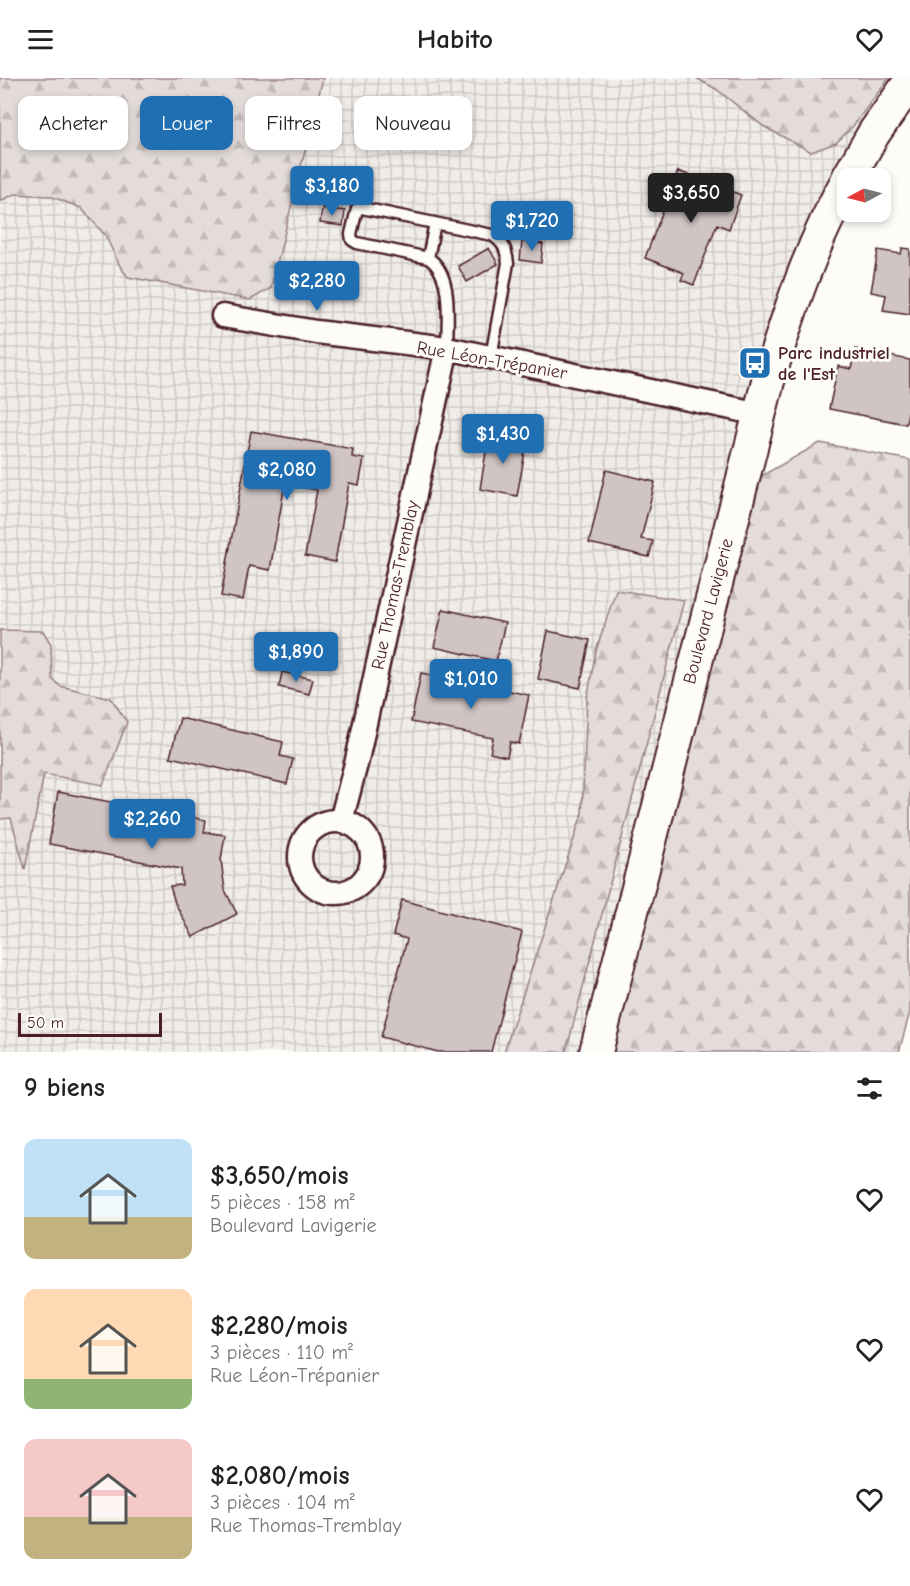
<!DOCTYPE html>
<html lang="fr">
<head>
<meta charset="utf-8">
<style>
	body { margin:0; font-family:"Comic Neue",sans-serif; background:#f2f2f2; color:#222; height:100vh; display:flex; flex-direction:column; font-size:22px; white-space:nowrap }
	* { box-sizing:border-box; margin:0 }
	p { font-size:20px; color:#767676 }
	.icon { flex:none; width:33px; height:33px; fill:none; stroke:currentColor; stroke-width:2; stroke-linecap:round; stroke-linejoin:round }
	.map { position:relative; height:974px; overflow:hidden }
	.sheet { display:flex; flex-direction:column; background:#fff; flex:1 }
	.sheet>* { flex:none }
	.hud { position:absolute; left:18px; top:18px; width:600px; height:54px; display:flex; gap:12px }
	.needle { width:39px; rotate:263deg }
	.buttons { position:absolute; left:837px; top:90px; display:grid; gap:12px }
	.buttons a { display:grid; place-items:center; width:54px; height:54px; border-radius:12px; background:#fff; box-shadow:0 3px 9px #0003; font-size:30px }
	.scale { position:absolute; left:18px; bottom:15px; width:144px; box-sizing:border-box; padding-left:6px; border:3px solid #4a1f2b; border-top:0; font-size:16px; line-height:21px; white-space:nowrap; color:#4a1f2b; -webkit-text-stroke:4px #fdfcf7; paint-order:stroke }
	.price { position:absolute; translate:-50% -51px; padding:0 14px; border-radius:6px; background:#1f6fb2; color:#fff; font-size:20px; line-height:39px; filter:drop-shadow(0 2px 3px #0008) }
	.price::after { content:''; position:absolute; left:50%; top:36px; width:18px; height:14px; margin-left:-9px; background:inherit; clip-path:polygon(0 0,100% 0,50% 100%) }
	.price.current { background:#222; color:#fff }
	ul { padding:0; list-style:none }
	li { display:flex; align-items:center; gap:18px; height:150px; padding:0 24px }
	li span { display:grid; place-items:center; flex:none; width:168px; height:120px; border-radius:12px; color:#555 }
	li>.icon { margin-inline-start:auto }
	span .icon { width:72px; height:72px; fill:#fffc; stroke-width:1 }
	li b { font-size:26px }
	h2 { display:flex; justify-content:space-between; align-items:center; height:72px; padding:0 24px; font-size:26px }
	.tag { padding:0 21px; border-radius:12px; background:#fff; box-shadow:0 3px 9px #0003; font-size:21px; line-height:54px }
	.tag.current { background:#1f6fb2; color:#fff }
	header { display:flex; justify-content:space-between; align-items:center; height:78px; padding:0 24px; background:#fff; font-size:27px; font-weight:600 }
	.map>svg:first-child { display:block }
	.industrial { fill:url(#industrial-grid) }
	.forest { fill:url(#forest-firs); stroke:#967e82; stroke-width:1.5 }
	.building { fill:#d0c5c4; stroke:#4a1f2b; stroke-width:1.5 }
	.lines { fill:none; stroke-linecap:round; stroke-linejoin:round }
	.lane-casing { stroke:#4a1f2b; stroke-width:15 }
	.street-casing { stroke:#4a1f2b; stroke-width:27 }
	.secondary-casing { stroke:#4a1f2b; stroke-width:36 }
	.lane { stroke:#fdfcf7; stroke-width:10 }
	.street { stroke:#fdfcf7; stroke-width:22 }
	.secondary { stroke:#fdfcf7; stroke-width:32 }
	.labels { text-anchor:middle; stroke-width:6; stroke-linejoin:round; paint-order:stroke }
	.poi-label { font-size:18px; font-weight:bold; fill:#4a1f2b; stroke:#fdfcf7; text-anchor:start }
	.street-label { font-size:18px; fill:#4a1f2b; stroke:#fdfcf7 }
</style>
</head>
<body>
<header><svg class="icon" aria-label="menu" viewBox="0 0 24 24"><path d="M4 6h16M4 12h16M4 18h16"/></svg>Habito<svg class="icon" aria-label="heart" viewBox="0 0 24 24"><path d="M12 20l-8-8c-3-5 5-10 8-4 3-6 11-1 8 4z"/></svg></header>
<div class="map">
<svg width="910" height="974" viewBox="0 0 910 974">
	<defs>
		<pattern id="industrial-grid" width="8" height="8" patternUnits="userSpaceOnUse" patternTransform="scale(1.5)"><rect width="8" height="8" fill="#f0ece8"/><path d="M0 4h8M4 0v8" fill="none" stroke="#cfcac7"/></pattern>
		<pattern id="forest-firs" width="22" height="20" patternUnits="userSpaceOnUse" patternTransform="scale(1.5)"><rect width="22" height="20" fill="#e3dcda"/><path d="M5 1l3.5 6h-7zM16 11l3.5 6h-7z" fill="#c4bcbb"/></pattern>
	</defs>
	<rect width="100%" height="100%" fill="#fdfcf7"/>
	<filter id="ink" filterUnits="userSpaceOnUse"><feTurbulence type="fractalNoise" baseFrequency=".0167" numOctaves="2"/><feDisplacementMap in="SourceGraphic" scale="12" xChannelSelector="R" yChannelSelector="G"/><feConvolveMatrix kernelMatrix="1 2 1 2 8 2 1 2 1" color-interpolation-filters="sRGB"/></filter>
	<g filter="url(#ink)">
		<path class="industrial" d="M0,0h910l-84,140 -230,834h-596z"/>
		<path class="forest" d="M0,0h323l-52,210 -21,12 -122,-23 -7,-9 -16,-33 -24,-27 -31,-12 -35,-2 -15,7z
			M696,0h193l-36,48 -17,17 -25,9 -48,-26 -47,-37z
			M820,365l90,17v552l-11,40h-288l143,-572z
			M616,512l68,10 -118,452h-62l78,-238 5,-115 9,-48z
			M0,552l43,1 8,13 1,35 8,7 51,12 16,24 -24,63 -59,-11 -19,95 -14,-51 -11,1z"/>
		<path class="building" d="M678,93l63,24 -12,34 -12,-5 -23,61 -13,-5 3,-7 -39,-15z
			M322,130l23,3 -2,15 -23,-3z
			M522,163l21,3 -2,19 -21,-3z
			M489,170l9,16 -31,18 -9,-16z
			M902,170l8,1v65l-27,-4 3,-15 -15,-3 7,-42 23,4z
			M855,271l55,11v41l-4,23 -77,-15 9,-43 13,3z
			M251,353l102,18 -1,8 12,2 -5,26 -10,-2 -14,79 -30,-6 12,-66 -32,-6 -15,86 -21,-4 -6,34 -22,-4z
			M489,356l38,7 -10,55 -37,-7z
			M606,392l49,12 -14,57 12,2 -4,16 -60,-14z
			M443,531l62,14 -9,38 -62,-14z
			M548,553l42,9 -10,48 -42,-9z
			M282,594l31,7 -4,15 -30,-7z
			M421,595l108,22 -10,49 -9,-2 -3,15 -17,-4 3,-15 -82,-16z
			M180,640l103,24 -3,14 13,3 -6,25 -117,-27z
			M58,714l148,28 -2,12 21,3 -4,25 4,30 12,24 -44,23 -18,-34 -5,-17 12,-1 -1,-16 -132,-25z
			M402,822l120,32 -31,120h-53l-57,-15 26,-98 -14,-4z"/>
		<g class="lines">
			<g class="lane-casing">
				<path id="lane" d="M428,180l7,-35
					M447,270c0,-26 7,-74 -19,-90l-71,-15 -5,-3 -1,-6 6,-25 5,-1 130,27c12,8 14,14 16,28l-17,94"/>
			</g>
			<g class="street-casing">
				<path id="street" d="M223,238l93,16 131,16 313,66
					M341,743l16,-61 90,-412
					M300 779a36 36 0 1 1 72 0a36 36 0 1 1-72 0Z"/>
			</g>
			<g class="secondary-casing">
				<path id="secondary" d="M848,100l26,-45 36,-51
					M596,974l172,-671c21,-70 44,-138 80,-202"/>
			</g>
			<use href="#lane" class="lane"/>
			<use href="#street" class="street"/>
			<use href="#secondary" class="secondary"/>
		</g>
	</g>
	<defs>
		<g id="bus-square" transform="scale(1.725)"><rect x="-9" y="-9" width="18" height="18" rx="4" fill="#1f6fb2" stroke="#fdfcf7"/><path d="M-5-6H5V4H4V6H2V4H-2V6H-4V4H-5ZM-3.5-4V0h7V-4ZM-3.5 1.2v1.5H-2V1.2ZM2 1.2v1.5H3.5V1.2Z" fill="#fff"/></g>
	</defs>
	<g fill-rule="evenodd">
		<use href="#bus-square" x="755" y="285"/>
	</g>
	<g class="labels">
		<g class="poi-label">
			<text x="778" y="281">Parc industriel<tspan x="778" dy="21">de l'Est</tspan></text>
		</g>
		<g class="street-label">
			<text transform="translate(492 282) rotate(10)" y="6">Rue Léon-Trépanier</text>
			<text transform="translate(395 507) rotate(-78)" y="6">Rue Thomas-Tremblay</text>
			<text transform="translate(708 533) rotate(-75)" y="6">Boulevard Lavigerie</text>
		</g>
	</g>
</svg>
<div class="buttons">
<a><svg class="needle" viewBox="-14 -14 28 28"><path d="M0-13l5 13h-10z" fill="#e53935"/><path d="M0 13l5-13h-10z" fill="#767676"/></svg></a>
</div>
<div class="scale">50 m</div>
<b class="price" style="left:332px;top:139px">$3,180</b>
<b class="price current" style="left:691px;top:146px">$3,650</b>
<b class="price" style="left:532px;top:174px">$1,720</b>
<b class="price" style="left:317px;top:234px">$2,280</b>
<b class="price" style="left:503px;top:387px">$1,430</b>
<b class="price" style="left:287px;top:423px">$2,080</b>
<b class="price" style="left:296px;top:605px">$1,890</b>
<b class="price" style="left:471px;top:632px">$1,010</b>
<b class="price" style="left:152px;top:772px">$2,260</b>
<div class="hud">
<a class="tag">Acheter</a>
<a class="tag current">Louer</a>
<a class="tag">Filtres</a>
<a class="tag">Nouveau</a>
</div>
</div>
<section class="sheet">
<h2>9 biens<svg class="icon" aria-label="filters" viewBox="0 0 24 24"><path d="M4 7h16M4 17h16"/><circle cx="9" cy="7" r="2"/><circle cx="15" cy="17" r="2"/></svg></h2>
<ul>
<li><span style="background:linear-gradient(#bfe0f5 65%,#c2b280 0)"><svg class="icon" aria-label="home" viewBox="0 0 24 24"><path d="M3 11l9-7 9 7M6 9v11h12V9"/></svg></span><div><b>$3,650/mois</b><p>5 pièces · 158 m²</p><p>Boulevard Lavigerie</p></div><svg class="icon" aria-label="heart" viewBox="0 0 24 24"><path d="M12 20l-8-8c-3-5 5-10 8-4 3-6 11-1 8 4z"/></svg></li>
<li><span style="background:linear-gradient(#ffd9b3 75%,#8fb573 0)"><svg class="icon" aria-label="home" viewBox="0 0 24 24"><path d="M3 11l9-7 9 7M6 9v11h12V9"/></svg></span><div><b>$2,280/mois</b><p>3 pièces · 110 m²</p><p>Rue Léon-Trépanier</p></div><svg class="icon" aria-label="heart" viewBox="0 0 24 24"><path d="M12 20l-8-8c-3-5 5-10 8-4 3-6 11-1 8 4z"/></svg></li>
<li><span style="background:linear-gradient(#f6c9c9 65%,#c2b280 0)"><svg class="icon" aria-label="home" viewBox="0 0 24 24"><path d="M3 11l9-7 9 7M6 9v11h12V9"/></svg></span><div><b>$2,080/mois</b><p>3 pièces · 104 m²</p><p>Rue Thomas-Tremblay</p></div><svg class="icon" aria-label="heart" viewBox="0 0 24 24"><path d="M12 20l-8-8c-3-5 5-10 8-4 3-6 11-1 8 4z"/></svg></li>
</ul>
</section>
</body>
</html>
